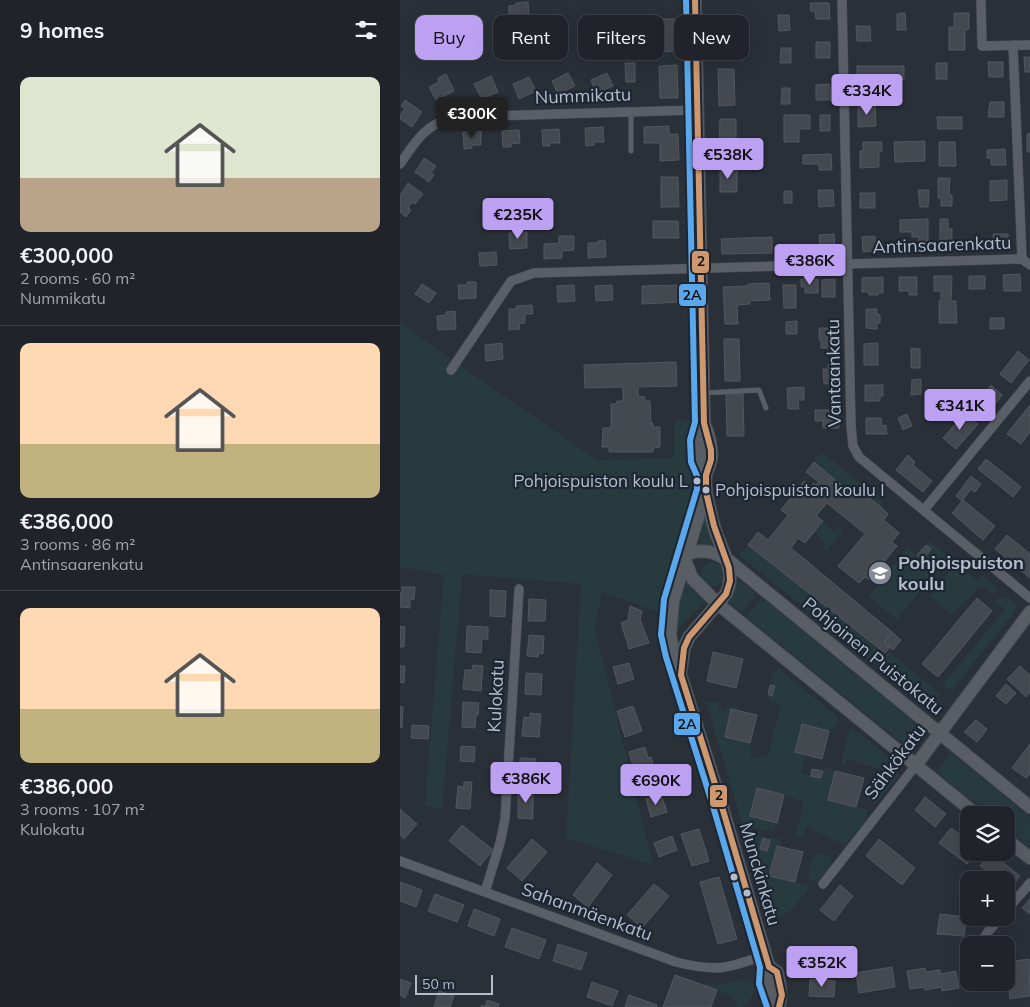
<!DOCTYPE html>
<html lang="en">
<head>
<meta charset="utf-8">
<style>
	body { margin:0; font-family:Mulish,sans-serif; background:#2d3036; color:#f1f3f6; height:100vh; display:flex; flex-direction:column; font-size:19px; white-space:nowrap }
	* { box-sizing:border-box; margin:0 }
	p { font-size:16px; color:#a2a4a8 }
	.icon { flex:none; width:28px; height:28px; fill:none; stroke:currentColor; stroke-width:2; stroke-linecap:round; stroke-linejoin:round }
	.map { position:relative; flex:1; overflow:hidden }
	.drawer { display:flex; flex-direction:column; background:#20242a; width:400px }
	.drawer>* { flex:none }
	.top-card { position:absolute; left:15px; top:15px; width:475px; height:45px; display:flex; gap:10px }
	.buttons { position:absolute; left:560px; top:806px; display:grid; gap:10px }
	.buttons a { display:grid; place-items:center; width:55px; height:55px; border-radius:10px; background:#20242a; box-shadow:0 5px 20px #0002,0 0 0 1px #3d4147; font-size:25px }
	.scale { position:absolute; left:15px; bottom:12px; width:78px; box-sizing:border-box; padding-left:5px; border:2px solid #b4bcc9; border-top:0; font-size:14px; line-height:18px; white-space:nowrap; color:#b4bcc9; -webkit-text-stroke:4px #1d2633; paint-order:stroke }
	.price { position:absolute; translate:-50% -42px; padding:0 11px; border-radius:5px; background:#bca0f2; color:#111; font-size:16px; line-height:32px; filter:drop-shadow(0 1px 2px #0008) }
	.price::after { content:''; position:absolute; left:50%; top:30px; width:15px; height:11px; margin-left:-8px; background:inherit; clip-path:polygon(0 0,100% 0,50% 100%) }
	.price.selected { background:#222; color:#fff }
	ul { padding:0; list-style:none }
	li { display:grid; align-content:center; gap:10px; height:265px; padding:0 20px }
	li+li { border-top:1px solid #3d4147 }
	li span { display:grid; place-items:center; height:155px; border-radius:10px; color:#555 }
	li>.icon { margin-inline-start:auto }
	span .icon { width:90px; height:90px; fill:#fffc; stroke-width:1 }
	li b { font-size:21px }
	h2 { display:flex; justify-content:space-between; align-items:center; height:60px; padding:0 20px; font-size:21px }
	.tag { padding:0 18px; border-radius:10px; background:#20242a; box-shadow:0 5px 20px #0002,0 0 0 1px #3d4147; font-size:18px; line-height:45px }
	.tag.selected { background:#bca0f2; color:#111 }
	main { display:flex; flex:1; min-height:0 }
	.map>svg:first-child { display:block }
	.green { fill:#273a3e }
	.building { fill:#444950; stroke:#52575f }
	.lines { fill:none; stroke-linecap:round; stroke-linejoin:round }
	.lane-casing { stroke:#484c53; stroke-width:5.5 }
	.street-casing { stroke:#484c53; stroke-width:10 }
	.secondary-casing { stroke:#484c53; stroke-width:14 }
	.lane { stroke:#5a5e66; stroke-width:4.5 }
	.street { stroke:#5a5e66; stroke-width:9 }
	.secondary { stroke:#595d64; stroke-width:12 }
	.bus-1-casing { stroke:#1d2633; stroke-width:10 }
	.bus-2-casing { stroke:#1d2633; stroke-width:10 }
	.bus-1 { stroke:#cd976f; stroke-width:6 }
	.bus-2 { stroke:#5aa8eb; stroke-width:6 }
	.bus-dot { fill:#b4bcc9; stroke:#1d2633; stroke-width:2 }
	.labels { text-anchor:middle; stroke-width:4.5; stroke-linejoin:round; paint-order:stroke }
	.bus-label { font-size:17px; fill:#b4bcc9; stroke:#1d2633; text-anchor:end }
	.street-label { font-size:18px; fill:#b4bcc9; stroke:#1d2633 }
	.poi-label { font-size:18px; font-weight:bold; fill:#b4bcc9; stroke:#1d2633; text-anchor:start }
	.line-badge { stroke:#1d2633; stroke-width:2 }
	.pale-badge-label { font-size:14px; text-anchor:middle; font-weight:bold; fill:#111 }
</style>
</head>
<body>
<main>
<section class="drawer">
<h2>9 homes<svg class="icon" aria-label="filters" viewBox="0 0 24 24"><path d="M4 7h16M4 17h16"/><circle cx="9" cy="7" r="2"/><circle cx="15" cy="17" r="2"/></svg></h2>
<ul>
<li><span style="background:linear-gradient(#dfe7d0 65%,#b9a48a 0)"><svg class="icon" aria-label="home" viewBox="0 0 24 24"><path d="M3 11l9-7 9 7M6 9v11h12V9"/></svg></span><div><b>€300,000</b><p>2 rooms · 60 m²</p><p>Nummikatu</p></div></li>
<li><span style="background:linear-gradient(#ffd9b3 65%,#c2b280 0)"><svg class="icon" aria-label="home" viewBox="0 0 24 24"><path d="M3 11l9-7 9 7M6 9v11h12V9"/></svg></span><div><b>€386,000</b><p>3 rooms · 86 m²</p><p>Antinsaarenkatu</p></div></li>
<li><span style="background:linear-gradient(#ffd9b3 65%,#c2b280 0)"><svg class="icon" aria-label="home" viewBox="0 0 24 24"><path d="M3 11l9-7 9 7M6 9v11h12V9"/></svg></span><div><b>€386,000</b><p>3 rooms · 107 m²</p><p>Kulokatu</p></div></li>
</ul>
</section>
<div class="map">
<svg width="630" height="1007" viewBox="0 0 630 1007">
	<rect width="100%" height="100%" fill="#2a3038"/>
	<path class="green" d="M0,322l42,31 155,107 77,-2v-37l16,-1c0,32 4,65 -2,97 -7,33 -21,64 -27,96l-59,-21 -7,37 58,236 -87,-27 15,-254 -119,-10 -20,236 -17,-5 19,-230 -44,-8z
		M423,453l61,50 -3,4 -24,-19 -5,6 -38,-32 2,-5z
		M304,517h2l9,29 -10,-2 -7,3z
		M423,523l11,9 4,-4 5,3 -16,19 -5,-3 3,-5 -11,-9z
		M529,541l49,40 5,-5 16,13 -6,5 -11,-8 -3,1 -27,28 -22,-18 23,-30 -9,-7 -47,60 -28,-24 39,-49 14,12 9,-10 -5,-4z
		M348,545l137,108 -10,12 -136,-110z
		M301 574a12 12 0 1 1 24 0a12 12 0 1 1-24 0Z
		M286,577l7,13 13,10v2l-19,17 -11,14v-23z
		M337,579l20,15 -15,19 -14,-11z
		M608,597l7,5 2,5 -5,8 -60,75 -10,-4 63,-77 -12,-9z
		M362,598l156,127 -14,19 -158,-127z
		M489,652l51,42 -11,14 -51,-40 -1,-2z
		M378,668l60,49 -1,8 -8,6 -27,-6 -7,27 10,2 -4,19 20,5 4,-11 10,4 -7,29 39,10 -1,10 -28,33 5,-9 -36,-17 -5,11 -11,-5 5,1 8,-32 -20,-7 -27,-7 -7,28 27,7 -3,9 -31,-6 -37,-124h13l-1,6 8,2 1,-5 11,2 -1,4 -6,-2 -6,28 25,6 1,14 10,1 7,-3 13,-50 -12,-4 -1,-7 4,1 3,-9 -5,-1c1,-8 2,-12 8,-17z
		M451,727c14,11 47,32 48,49l-25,29 -6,-5 4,-8 11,-3 -2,-14 2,-5 -36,-11 -2,7 -4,-1 8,-36z
		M551,753l79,64v31l-24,-19v-14h-16l-53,-43z
		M351,833l12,3 -3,13 7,2 3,-14 11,2 -1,8 -3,-1 -8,30 39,9 -1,7 -18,20 -17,8 -26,-85z
		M423,853l8,5v8l-14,17 -9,-6c2,-10 2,-23 15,-24z
		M340,980c22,-1 14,18 3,27h-5l-8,-12 -31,-11 19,1z"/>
	<path class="building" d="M128,2l1,16 -20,1v-13l7,-1v-2z
		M410,3h19l1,16h-14l-1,-8h-4z
		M505,13l1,17h-9v-16z
		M554,13h15v16l-4,1v20h-16v-23h5z
		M378,15h11l1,15 -11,1z
		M160,19l1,12 -13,1 -1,-12z
		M258,19h17l1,32 -17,1z
		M200,21v10h-15v-9z
		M456,26h14l1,15h-14z
		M416,42h14v16h-14z
		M381,48h10v15h-11z
		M624,57h6v15h-5z
		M588,62h15v15h-14z
		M225,63h10v19h-9z
		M536,63h11v16h-11z
		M277,65l1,33h-18l-1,-32z
		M457,66h47v14h-47z
		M318,69h16l1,36 -16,1z
		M168,73l7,13 -17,8 -6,-13z
		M207,73l6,13 -17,7 -5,-13z
		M46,74l8,17 -18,9 -7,-13 10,-5 -1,-4z
		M91,76l7,16 -16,7 -8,-15z
		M129,77l7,14 -17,8 -6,-15z
		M430,84l1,16h-15v-15z
		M382,88h8v16h-9z
		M5,100l17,12 -10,15 -12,-8v-3l5,-8 -4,-2z
		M590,102h14v15h-16z
		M475,104l1,22 -18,1v-22z
		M384,115h26v14h-11v13h-15z
		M420,115h10v16h-10z
		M537,117h25v12h-24z
		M320,119h16v35h-17z
		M269,126v8h9l1,26 -19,1v-18h-16v-16z
		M203,127l1,15h-10v3l-8,1 -1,-18z
		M159,129l1,14h-10v3h-7l-1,-16z
		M119,130l1,13 -9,1v3h-8l-1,-16z
		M81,131v14h-9v3l-8,1 -1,-17z
		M630,133v19h-3v-18z
		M525,141v20l-30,1 -1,-20z
		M463,142h19v9h-3v16l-19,1v-17h3z
		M539,142h16l1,24h-17z
		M605,149l1,16h-15v-7h-4v-8z
		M431,154l1,16h-13v-6h-16v-9z
		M24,158l12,8 -5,7 3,2 -5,7 -14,-10z
		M320,168h17v24h-17z
		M261,177h17l1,30h-18z
		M538,178h12l-1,17h3v11h-11v-8h-3z
		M607,180v20l-17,1v-20z
		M8,183l15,11 -8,10 -3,-2 -4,6 3,2 -5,7 -6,-5v-17z
		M418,190h15l1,16 -15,1z
		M518,190h11l-1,17h-8z
		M384,191h8v12h-8z
		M460,193h15v15h-15z
		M95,202l6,13 -10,5 -6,-13z
		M528,219v22h-9v-4h-7v-5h-12v-12z
		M540,219h8v10h4v19h-12z
		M253,221h25l1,17h-26z
		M127,232v16l-17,1 -1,-16z
		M434,234l1,17 -15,1 -1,-17z
		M593,234h15v15h-15z
		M159,236h15v14l-12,1v7l-18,1v-15l15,-1z
		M475,236l1,15 -13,1 -1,-15z
		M372,237v16l-50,1 -1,-15z
		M205,240l1,17 -18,1v-15h10v-2z
		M96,252l1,13 -17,1 -1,-13z
		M620,274l1,17h-17l-1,-16z
		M534,276h18l-1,25h5l1,22h-18v-22h2v-10h-7z
		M569,276h16v13h-16z
		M483,277v16h-5v2h-9v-3h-7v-14z
		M499,277h18v18h-8v-4h-10z
		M401,279h17v14h-13v-6h-4z
		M435,279v18h-13v-17z
		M67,282h9v16l-17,1 -1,-14h9z
		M369,283l1,17 -21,1 1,3 -13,1 1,19h-13l-2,-37 25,-1v-2z
		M22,284l14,9 -7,10 -14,-9z
		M174,285l1,16 -17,1 -1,-16z
		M212,285l1,15 -17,1 -1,-15z
		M281,285l1,17 -40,2v-18z
		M383,285h13v23h-12z
		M132,305l1,9h-8v9l-6,1 1,5 -11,1v-21h8l-1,-3z
		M466,309h11v5l3,1v8h-3v6l-11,-1z
		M55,311l1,18 -18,1 -1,-14 9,-1v-3z
		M590,318h14v11h-14z
		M397,321v13h-11v-12z
		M419,328h18v20h-16v-8h-2z
		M324,339h15l1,42h-15z
		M102,343l1,16 -17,2 -1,-16z
		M478,343v22h-14v-21z
		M511,348l9,1v19h-9z
		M618,351l11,9 -18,23 -11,-9z
		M276,362l1,24 -39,1v9l7,1v4h5l1,22h2v4h7v20l-7,1v4h-44v-5h-7l1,-19h8v-24h5l1,-3h6v-14l-38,1 -1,-23z
		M428,364h6l1,5 2,-1v15l-13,1 -1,-15h5z
		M521,379v15l-10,1 1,-15z
		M465,385h18v11h-3v5h-15z
		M591,385l11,10 -11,15 -13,-8z
		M404,387v13h-6l1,9h-11l-1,-21z
		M326,394h17l1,42h-17z
		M629,406l1,1v25l-9,12 -14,-10z
		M415,410h23l1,18h-16v-7h-8z
		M565,413l13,11 -22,25 -13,-11z
		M507,414l5,12 -9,4 -5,-12z
		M466,418h15l1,8 4,-1 1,9h-21z
		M508,455l7,7 -2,3 19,16 -9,11 -27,-22z
		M586,459l35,28 -8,10 -35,-28z
		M414,462l38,32 5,-6 24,19 7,7 -4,6 15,13 -7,9 5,4 -28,34 -4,-3 -6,6 -21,-17 27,-32 -38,-31 -11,13 7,5 -18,22 -7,-5 -7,10 101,84 -8,11 6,4 -5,6 -137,-108 10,-13 10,8 20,-25 -7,-5 23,-29 7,5 3,-3 2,2 3,-3 -13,-10z
		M571,476l10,8 -6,8 -4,-3 -9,12 -6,-5z
		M563,500l32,26 -12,14 -31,-27z
		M607,535l23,19v24l-35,-29z
		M526,545l5,4 -9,11 -5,-5z
		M2,587h13l-1,13 -4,-1v9l-10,-1v-14h2z
		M90,590l16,1 -1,26 -15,-1z
		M577,598l15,13 -54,66 -16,-13z
		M129,599l17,1 -1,21h-17z
		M230,606l12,5 -2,8 9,24 -20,6 -8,-26 7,-3z
		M0,626l5,1 -1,20h-4z
		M67,626l21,1v12h-6l-1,14 -15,-1z
		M492,632l9,8 -8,10 -9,-7z
		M129,635l15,1 -1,18 -4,-1 -1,4 -11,-1z
		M313,652l30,7 -7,29 -29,-7z
		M229,663l5,16 -16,5 -5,-17z
		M73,665l10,1 -2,25 -18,-2 2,-19h7z
		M0,666h5l-1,17 -4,-1z
		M620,666l10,9v17l-4,5 -19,-18z
		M126,673l16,1 -1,21 -16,-1z
		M606,684l10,9 -10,11 -10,-8z
		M370,685l5,1 -3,10 -4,-2z
		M63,702l16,1 -1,12h-2l-1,13 -13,-1z
		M0,706l3,1 -1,21 -2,-1z
		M233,706l9,25 -17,6 -8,-26z
		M331,709l26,6 -7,28 -25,-6z
		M130,713l11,1 -2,23 -17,-1 2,-19 6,1z
		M576,720l11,9 -10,13 -13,-10z
		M402,724l27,7 -7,28 -27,-7z
		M12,725l17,1 -1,13 -17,-1z
		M630,744v25l-1,2 1,3 -4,4 -14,-10z
		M61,746l14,1 -1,15 -14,-1z
		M245,747l3,11 3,-1 5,16 -19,6 -8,-27z
		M120,758l16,1 -1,17 -15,-1z
		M412,769l11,2 -2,7 -10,-2z
		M435,771l29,7 -8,29 -28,-7z
		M64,782h8l-2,27 -14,-1 2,-22 6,1z
		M357,788l27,7 -7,28 -27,-7z
		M118,789h15v30l-15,-1z
		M261,794l6,18 -16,5 -5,-18z
		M525,797l21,17 -11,13 -20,-17z
		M0,809l17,15 -13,15 -4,-4z
		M62,825l31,25 -13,16 -31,-25z
		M551,828l18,14v10h6l-8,12 -28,-21z
		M299,829l10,32 -17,5 -11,-32z
		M272,836l5,14 -18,7 -5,-14z
		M363,838l7,2 -3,11 -7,-2z
		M132,839l15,13 -25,29 -15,-13z
		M479,839l36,29 -13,17 -36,-29z
		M377,846l26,6 -8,30 -26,-6z
		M591,853l29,23 -14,17v-13h-14l2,-3 -14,-11z
		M197,863l15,12 -24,32 -15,-12z
		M319,877l18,62 -19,5 -18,-62z
		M0,882l22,8 -6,17 -16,-6z
		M254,884l15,12 -27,32 -15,-13z
		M440,885l13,11 -19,25 -14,-11z
		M35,894l29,11 -7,17 -29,-11z
		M630,899v15l-8,-6z
		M74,909l26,10 -6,17 -26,-10z
		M540,914l26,3 -2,19 -27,-2z
		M112,928l34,12 -7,19 -34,-12z
		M158,944l29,9 -6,17 -28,-9z
		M629,959l1,37 -20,3 -4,-37z
		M492,967l3,20 -36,6 -3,-20z
		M525,968l1,4 14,-2v4l16,-3 3,17 -17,3 -1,-4 -16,3v-3l-15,2 -3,-18z
		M275,975l42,15 -6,17h-48z
		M0,979l11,4 -6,15 -5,-3z
		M410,979l25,2 -1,16 -25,-1z
		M192,982l26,9 -6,15 -25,-9z
		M39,991l15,5 -4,11h-16z
		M229,995l28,10 -1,2h-31z
		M87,1000l12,4 -1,3h-17l1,-2 3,2z"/>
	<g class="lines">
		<g class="lane-casing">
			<path id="lane" d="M231,151v-39
				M305,393l54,-3 7,18"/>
		</g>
		<g class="street-casing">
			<path id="street" d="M442,0l9,426 2,20 6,11 171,141
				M581,0l1,46 48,-1
				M613,45l9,214
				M0,164c16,-23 24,-38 52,-47l245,-7
				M51,370l60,-89 23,-8 488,-14 8,6
				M524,510l106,-129
				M0,861l276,101c40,10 51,7 89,-7
				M423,884l93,-119
				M85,892l15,-49 5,-24 14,-230
				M606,911l24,-28
				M580,945l7,-12 13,-15"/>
		</g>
		<g class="secondary-casing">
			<path id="secondary" d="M295,0l9,423c-6,20 -7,31 2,51
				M306,490l-33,111 -3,34 4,19 46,146 49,167c-5,13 1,28 8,40
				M287,554c16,-6 28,-2 42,7l301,246
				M285,560l7,18 26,26 259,211
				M281,670l3,-22 5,-11 37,-43c9,-19 1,-33 -6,-51 -5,-11 -8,-22 -10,-34 -3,-10 -6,-23 -4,-34 1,-5 4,-10 5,-15 2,-13 -2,-25 -7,-37
				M516,765l114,-153
				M606,839l24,19
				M369,967l8,5c3,13 5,22 2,35"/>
		</g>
		<use href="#lane" class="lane"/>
		<use href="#street" class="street"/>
		<use href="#secondary" class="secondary"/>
		<g class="bus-1-casing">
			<path id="bus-1" d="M295,0l9,423 7,27v10l-5,15v17l8,34 15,42 1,13 -4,13 -37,43 -5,11 -3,27 39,125 49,167 8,5 5,23 -3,12"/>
		</g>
		<g class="bus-2-casing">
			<path id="bus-2" d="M286,0l9,422 -5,18 1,22 6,14v13l-33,110 -3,36 5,22 46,146 48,164 -1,17 8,23"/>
		</g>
		<use href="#bus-1" class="bus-1"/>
		<use href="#bus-2" class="bus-2"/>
	</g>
	<defs>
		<g id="school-disc" transform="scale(1.25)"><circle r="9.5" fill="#848b96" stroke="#1d2633"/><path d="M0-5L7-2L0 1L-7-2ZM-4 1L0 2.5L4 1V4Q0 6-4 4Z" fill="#fff"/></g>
	</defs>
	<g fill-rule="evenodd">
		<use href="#school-disc" x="480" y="573"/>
	</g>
	<g class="bus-dot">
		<circle cx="297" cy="481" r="4.5"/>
		<circle cx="306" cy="490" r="4.5"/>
		<circle cx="334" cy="877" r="4.5"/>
		<circle cx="347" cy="893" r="4.5"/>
	</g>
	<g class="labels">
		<g class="bus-label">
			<text x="288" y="487">Pohjoispuiston koulu L</text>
			<text x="315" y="496" text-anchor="start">Pohjoispuiston koulu I</text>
		</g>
		<g class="street-label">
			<text transform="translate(183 96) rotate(-2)" y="6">Nummikatu</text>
			<text transform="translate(542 245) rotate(-2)" y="6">Antinsaarenkatu</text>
			<text transform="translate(434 373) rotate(-91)" y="6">Vantaankatu</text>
			<text transform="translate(473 656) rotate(39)" y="6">Pohjoinen Puistokatu</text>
			<text transform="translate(96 696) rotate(-87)" y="6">Kulokatu</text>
			<text transform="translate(495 762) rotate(-53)" y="6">Sähkökatu</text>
			<text transform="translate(360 874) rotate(74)" y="6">Munckinkatu</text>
			<text transform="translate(187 912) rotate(20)" y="6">Sahanmäenkatu</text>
		</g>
		<g class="poi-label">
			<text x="498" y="569">Pohjoispuiston<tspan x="498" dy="21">koulu</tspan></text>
		</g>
	</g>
	<g class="line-badge">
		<rect x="291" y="250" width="19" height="24" rx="5" fill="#cd976f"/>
		<rect x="278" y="283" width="29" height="24" rx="5" fill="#5aa8eb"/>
		<rect x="273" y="712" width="28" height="24" rx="5" fill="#5aa8eb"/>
		<rect x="309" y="784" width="19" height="24" rx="5" fill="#cd976f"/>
	</g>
	<g class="pale-badge-label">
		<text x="301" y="266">2</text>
		<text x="292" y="300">2A</text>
		<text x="287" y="729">2A</text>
		<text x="319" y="800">2</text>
	</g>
</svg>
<div class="buttons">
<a><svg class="icon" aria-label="layers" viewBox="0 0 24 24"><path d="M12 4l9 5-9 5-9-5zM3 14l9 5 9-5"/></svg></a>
<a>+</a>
<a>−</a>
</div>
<div class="scale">50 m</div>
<b class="price" style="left:467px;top:116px">€334K</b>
<b class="price selected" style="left:72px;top:139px">€300K</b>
<b class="price" style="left:328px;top:180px">€538K</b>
<b class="price" style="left:118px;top:240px">€235K</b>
<b class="price" style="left:410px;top:286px">€386K</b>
<b class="price" style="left:560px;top:431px">€341K</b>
<b class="price" style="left:126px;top:804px">€386K</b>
<b class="price" style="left:256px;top:806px">€690K</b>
<b class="price" style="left:422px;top:988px">€352K</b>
<div class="top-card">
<a class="tag selected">Buy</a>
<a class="tag">Rent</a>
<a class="tag">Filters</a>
<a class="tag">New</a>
</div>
</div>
</main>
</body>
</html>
